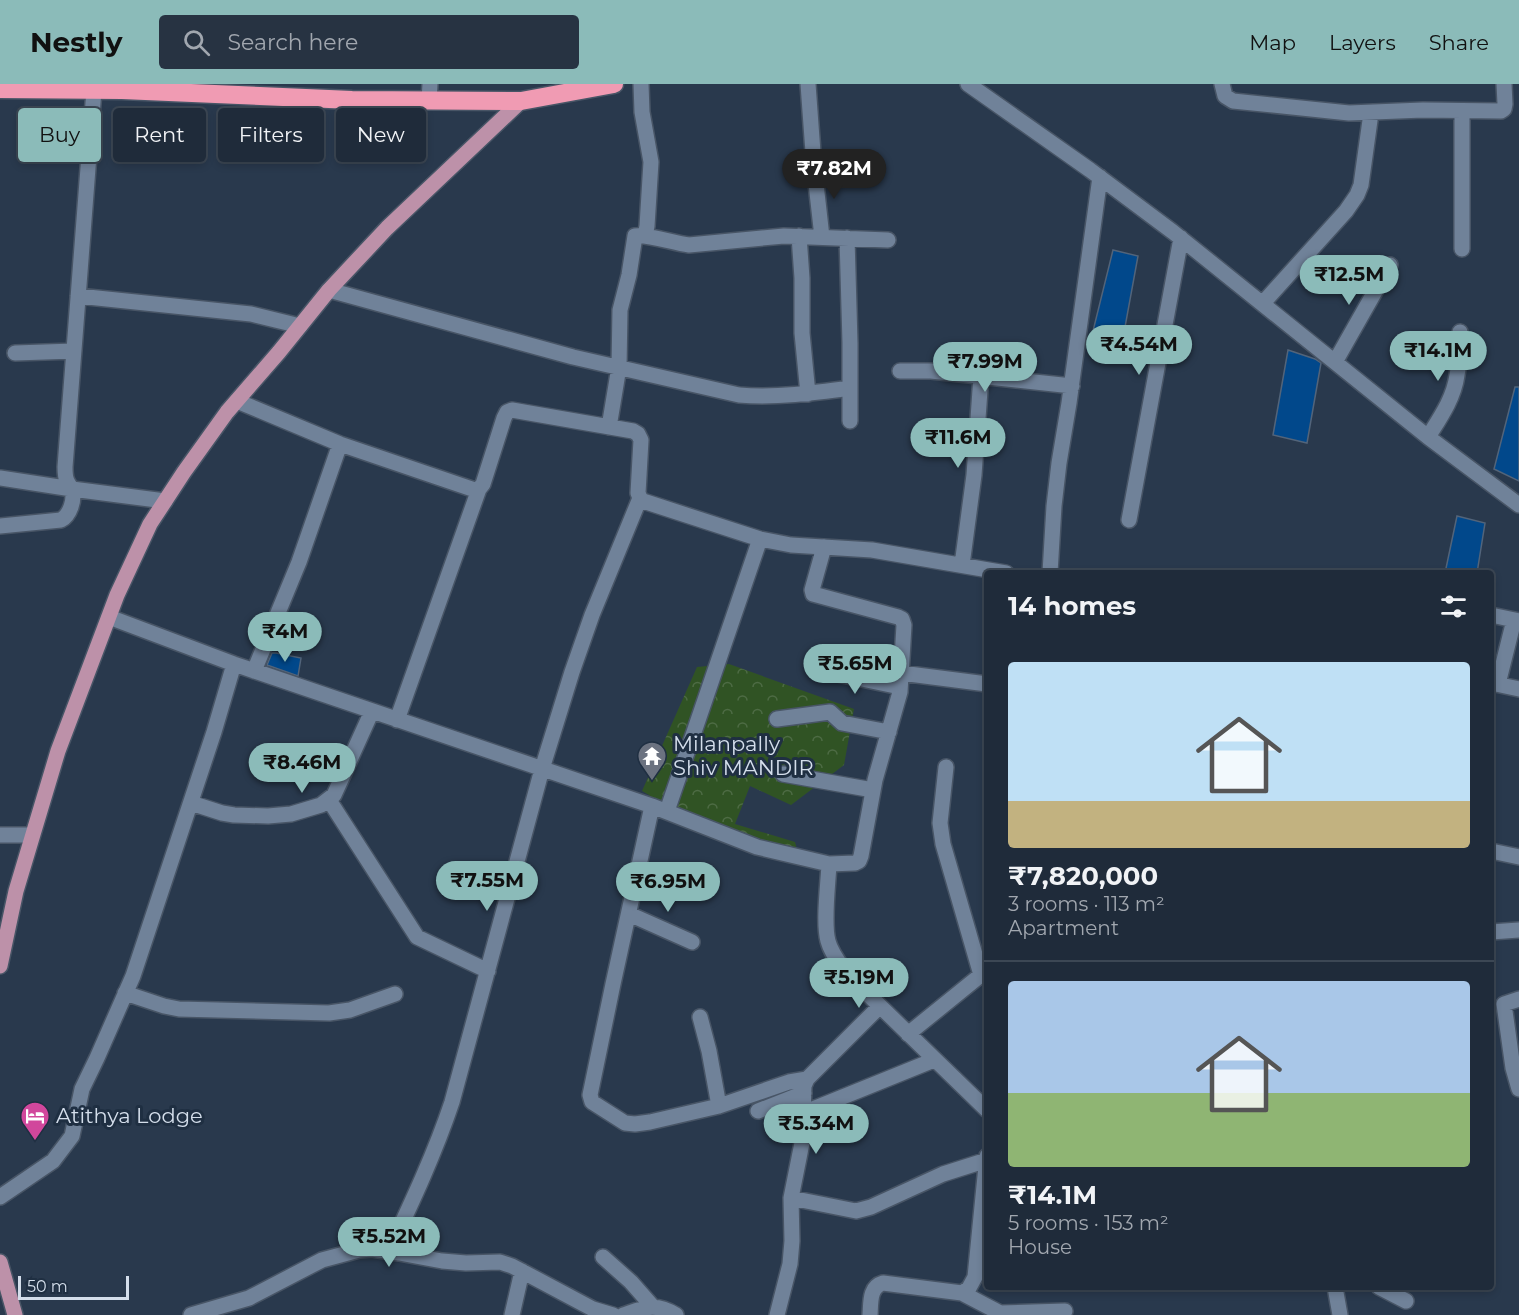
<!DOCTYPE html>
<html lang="en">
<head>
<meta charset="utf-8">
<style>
	body { margin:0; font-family:Montserrat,sans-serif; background:#273342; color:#f1f3f6; height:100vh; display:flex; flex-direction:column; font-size:22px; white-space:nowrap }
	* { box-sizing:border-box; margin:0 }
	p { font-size:20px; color:#a1a7af }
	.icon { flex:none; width:33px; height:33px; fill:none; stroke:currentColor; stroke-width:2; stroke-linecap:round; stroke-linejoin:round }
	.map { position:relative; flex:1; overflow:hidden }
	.details { position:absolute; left:984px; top:486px; width:510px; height:720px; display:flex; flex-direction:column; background:#1f2b3a; border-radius:6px; box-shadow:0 3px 9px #0003,0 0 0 2px #3c4754 }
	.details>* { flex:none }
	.guide { position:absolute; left:18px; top:24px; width:570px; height:54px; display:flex; gap:12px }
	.scale { position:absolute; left:18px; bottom:15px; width:111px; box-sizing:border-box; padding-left:6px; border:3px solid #d4deeb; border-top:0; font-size:16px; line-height:21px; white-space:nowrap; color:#d4deeb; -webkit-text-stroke:4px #1f2f42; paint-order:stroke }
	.price { position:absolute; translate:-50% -51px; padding:0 14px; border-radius:21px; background:#8bbbb9; color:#111; font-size:20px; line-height:39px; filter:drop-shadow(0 2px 3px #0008) }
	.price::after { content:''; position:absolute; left:50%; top:36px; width:18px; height:14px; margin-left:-9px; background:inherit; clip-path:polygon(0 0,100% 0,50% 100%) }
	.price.current { background:#222; color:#fff }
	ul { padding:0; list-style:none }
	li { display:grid; align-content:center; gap:12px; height:318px; padding:0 24px }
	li+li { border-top:2px solid #3c4754 }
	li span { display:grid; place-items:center; height:186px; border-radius:6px; color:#555 }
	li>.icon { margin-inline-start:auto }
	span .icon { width:108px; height:108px; fill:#fffc; stroke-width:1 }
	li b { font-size:26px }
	h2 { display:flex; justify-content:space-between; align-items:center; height:72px; padding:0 24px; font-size:26px }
	.tag { padding:0 21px; border-radius:6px; background:#1f2b3a; box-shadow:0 3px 9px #0003,0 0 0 2px #3c4754; font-size:21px; line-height:54px }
	.tag.current { background:#8bbbb9; color:#111 }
	header { display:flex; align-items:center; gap:36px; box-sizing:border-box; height:84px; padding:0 30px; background:#8bbbb9; color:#111 }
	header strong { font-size:28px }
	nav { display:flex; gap:33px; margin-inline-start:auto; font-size:21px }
	.search { width:420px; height:54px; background:#273342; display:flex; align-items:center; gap:15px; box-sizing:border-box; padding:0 21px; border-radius:6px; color:#a1a7af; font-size:22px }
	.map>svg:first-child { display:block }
	.park { fill:url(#park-crowns) }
	.building { fill:#01488b; stroke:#52647a; stroke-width:1.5 }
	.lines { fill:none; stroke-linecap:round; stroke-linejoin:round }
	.minor-casing { stroke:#485566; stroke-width:18 }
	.major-casing { stroke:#485566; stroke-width:18 }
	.highway-casing { stroke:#485566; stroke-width:21 }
	.minor { stroke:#708299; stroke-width:15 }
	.major { stroke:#bd91a9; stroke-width:15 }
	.highway { stroke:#f09bb3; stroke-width:18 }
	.labels { text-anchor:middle; stroke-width:6; stroke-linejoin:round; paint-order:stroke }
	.poi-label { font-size:21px; fill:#d4deeb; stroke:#1f2f42; text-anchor:start }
</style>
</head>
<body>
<header>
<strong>Nestly</strong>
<div class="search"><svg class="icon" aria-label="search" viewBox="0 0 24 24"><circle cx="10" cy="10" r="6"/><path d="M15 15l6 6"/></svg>Search here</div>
<nav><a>Map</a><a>Layers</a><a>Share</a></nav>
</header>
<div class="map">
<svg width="1519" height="1231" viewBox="0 0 1519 1231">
	<defs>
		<pattern id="park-crowns" width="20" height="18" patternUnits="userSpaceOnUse" patternTransform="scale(1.5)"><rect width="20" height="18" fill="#305324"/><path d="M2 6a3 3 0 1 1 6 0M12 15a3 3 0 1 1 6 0" fill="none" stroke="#4d6b44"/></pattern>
	</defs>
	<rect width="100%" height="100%" fill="#29394d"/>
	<path class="park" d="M729,580l125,45 -10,56 -53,40 -41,-19 -15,38 60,18 4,15 -42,-10 -28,-4 -76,-42 -4,-6 -7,-4 55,-124z"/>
	<path class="building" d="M1113,166l25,6 -15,82 -31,-3z
		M1288,266l27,9 6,4 -14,80 -34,-8z
		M1515,303h4v94l-25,-12z
		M1457,432l28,7 -8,50h-32z
		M272,569h4l25,5 -3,18 -31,-11z"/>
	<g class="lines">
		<g class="minor-casing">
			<path id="minor" d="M641,0l1,28 9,50 -4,64 -2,10
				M808,0l6,82 8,71
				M968,0l122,86 83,62 255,205 91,68
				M1222,0l3,12 8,5 116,12 74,-3 78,1 3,-2 1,-5 -1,-20
				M429,17l1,-17
				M799,152l3,42v55l6,61
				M847,154l3,105v78
				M1462,165v-138
				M329,206l244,67 166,38c37,3 75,-2 111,-7
				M78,212l173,18 49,12
				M1263,219l83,-92 11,-16 4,-10 10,-72
				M15,269l59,-2
				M1335,278l55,-97
				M900,287h31l141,15
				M237,317l103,43 135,46 4,-1 4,-5 21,-66 3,-6 5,-2 121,21 5,3 3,6 -3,53 2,5 3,3 117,38 31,6 81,5 134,23
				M609,343l10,-60 1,-57 9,-35 6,-39c13,-2 38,7 54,9l95,-9 104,4
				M1428,353c12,-19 26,-39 29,-62 3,-14 2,-29 3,-43
				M0,394l72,11 93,12
				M1129,436l52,-282
				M0,442l61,-6c9,-5 14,-20 11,-30 -1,-2 -4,-7 -5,-9 -2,-4 -2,-9 -2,-14l29,-377
				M962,481l12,-90 7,-99
				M1050,489l4,-67 5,-43 10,-60 31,-226
				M1491,531l28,6
				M109,533l125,47 418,142 105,41 72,17 26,-1 4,-2 2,-5 14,-76 25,-88 4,-67 -2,-6 -4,-2 -85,-23 -1,-4 12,-43
				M254,587l45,-109 41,-118
				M816,587l17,2 67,14
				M901,589l86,11
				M1491,599l28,6
				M1498,600l16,-64
				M777,635l53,-7 12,11 47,9
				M397,636l82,-231
				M946,683l-6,56 3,21 38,131
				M783,690l90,16
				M329,716l88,137 71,34
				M191,719l31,10 12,2 34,1 23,-2 30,-9 13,-10 38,-84
				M652,722l-39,178 -23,111 2,7 33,21 10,1 15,-2 69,-16 70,-24 18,-3
				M667,727l93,-272
				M0,751h32
				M1491,767l28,6
				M829,780c-1,21 -6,59 -1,77 3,12 12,23 19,33l140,136
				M629,830l63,28
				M1491,848l28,-2
				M125,909l39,13 15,3 150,4 21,-3 45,-16
				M1519,915l-15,5 9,64 6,21
				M700,933l9,34 10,55
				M908,950l79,-64
				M758,1027l46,-18
				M803,1029l131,-53
				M0,1113l53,-36 19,-25 10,-47 15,-31 36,-82 81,-244 20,-68
				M791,1114l65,13 15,-4 72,-33 44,-14
				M389,1167c23,-49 46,-98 63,-149l90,-333 30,-97 20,-57 48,-117
				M603,1173l28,25 22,25
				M1335,1203l5,28
				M1379,1203l27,14
				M962,1209l38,20 65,-2
				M191,1231l58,-17 73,-38 37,-10 13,-1 27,4 43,8 24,2 34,-1 12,4 81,43 20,6
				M512,1231l10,-44
				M623,1231c21,-7 32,-13 53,0
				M777,1231l13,-51 2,-23 -1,-43 11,-55 2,-57 3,-7 72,-72
				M870,1231c1,-12 -1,-28 13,-32l79,10 7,-5 6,-11 12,-121"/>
		</g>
		<g class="major-casing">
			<path id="major" d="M0,882l16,-75 42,-140 59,-156 33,-71 34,-52 43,-60 52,-60 50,-62 58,-62 134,-127
				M0,1178l15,53"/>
		</g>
		<g class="highway-casing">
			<path id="highway" d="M0,5l122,1 230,10 169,1 93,-17"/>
		</g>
		<use href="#minor" class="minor"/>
		<use href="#major" class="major"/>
		<use href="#highway" class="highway"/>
	</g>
	<defs>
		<g id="temple-pin" transform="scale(1.5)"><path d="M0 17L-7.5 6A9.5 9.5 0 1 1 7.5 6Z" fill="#6b7280" stroke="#1f2f42"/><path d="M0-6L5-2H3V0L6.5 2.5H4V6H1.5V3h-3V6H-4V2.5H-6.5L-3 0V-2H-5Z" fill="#fff"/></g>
		<g id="hotel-pin" transform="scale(1.5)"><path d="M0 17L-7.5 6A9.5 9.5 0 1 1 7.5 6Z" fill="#d1479c" stroke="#1f2f42"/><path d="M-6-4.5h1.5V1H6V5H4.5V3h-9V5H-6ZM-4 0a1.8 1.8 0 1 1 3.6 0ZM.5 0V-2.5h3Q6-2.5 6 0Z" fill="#fff"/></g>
	</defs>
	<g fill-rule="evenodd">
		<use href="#temple-pin" x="652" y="672"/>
		<use href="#hotel-pin" x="35" y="1032"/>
	</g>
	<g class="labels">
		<g class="poi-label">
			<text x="673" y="667">Milanpally<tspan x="673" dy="24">Shiv MANDIR</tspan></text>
			<text x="56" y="1039">Atithya Lodge</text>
		</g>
	</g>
</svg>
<div class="scale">50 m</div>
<b class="price current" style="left:834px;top:116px">₹7.82M</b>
<b class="price" style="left:1349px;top:222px">₹12.5M</b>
<b class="price" style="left:1139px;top:292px">₹4.54M</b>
<b class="price" style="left:1438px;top:298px">₹14.1M</b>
<b class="price" style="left:985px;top:309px">₹7.99M</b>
<b class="price" style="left:958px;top:385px">₹11.6M</b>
<b class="price" style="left:285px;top:579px">₹4M</b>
<b class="price" style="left:855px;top:611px">₹5.65M</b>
<b class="price" style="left:302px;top:710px">₹8.46M</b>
<b class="price" style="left:487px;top:828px">₹7.55M</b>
<b class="price" style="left:668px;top:829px">₹6.95M</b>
<b class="price" style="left:859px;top:925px">₹5.19M</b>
<b class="price" style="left:816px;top:1071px">₹5.34M</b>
<b class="price" style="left:389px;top:1184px">₹5.52M</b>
<div class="guide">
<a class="tag current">Buy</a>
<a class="tag">Rent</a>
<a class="tag">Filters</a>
<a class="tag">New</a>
</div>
<section class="details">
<h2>14 homes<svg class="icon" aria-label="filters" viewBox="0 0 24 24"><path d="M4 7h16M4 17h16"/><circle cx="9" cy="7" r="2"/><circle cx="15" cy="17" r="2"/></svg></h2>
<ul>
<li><span style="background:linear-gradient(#bfe0f5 75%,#c2b280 0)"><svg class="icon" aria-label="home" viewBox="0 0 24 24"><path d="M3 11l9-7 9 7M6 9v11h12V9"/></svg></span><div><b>₹7,820,000</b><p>3 rooms · 113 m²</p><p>Apartment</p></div></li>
<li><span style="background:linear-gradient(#a9c7e8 60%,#8fb573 0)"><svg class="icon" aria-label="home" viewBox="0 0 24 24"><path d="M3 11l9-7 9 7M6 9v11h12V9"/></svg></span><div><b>₹14.1M</b><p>5 rooms · 153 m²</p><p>House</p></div></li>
</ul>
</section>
</div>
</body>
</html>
